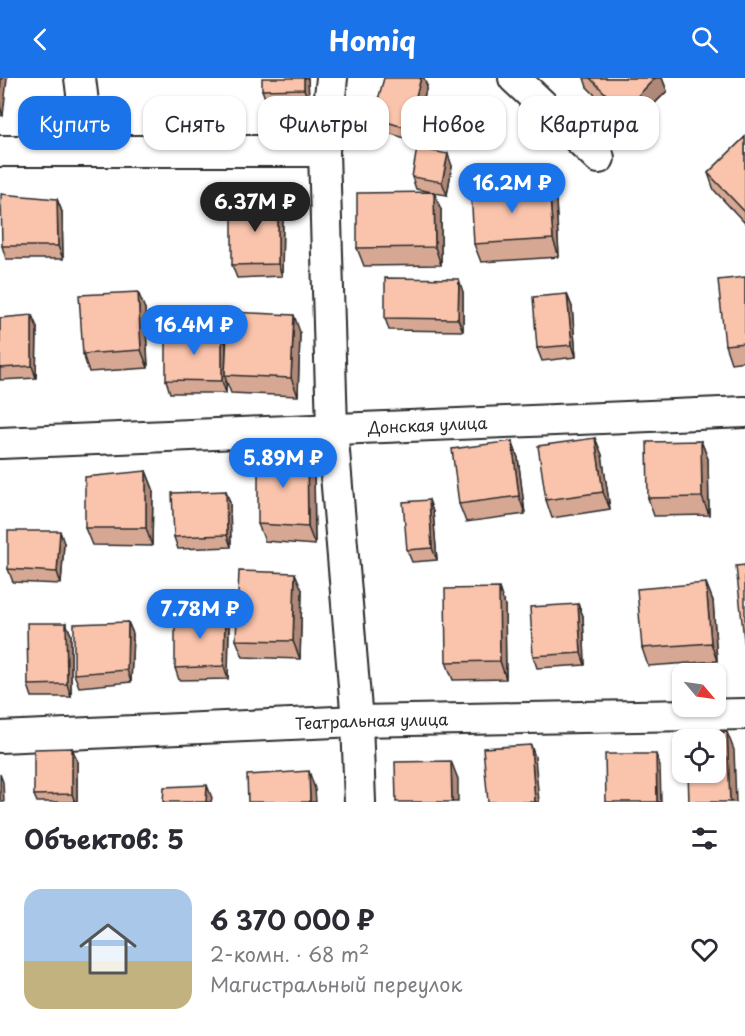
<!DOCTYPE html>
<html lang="ru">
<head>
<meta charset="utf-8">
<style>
	body { margin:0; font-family:"Playpen Sans",sans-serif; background:#f2f2f3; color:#2b2b33; height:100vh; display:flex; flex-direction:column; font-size:22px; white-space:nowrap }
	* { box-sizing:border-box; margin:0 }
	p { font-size:20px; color:#7c7c81 }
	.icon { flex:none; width:33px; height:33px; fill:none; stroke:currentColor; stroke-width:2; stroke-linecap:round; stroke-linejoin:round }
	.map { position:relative; height:724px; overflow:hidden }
	.details { display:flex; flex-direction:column; background:#fff; flex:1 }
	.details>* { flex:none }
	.hud { position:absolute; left:18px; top:18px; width:710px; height:54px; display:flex; gap:12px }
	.needle { width:39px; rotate:119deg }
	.fabs { position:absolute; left:672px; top:585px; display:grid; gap:12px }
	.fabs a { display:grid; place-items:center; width:54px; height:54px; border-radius:12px; background:#fff; box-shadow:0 2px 4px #0004; font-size:30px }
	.price { position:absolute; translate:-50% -51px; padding:0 14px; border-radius:21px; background:#1a73e8; color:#fff; font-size:20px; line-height:39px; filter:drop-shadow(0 2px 3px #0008) }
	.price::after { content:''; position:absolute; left:50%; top:36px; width:18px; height:14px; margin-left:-9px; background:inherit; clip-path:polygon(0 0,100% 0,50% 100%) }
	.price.selected { background:#222; color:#fff }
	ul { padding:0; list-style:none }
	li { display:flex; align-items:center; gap:18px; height:150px; padding:0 24px }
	li span { display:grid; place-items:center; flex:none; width:168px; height:120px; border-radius:18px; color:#555 }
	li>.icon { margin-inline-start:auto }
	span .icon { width:72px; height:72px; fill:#fffc; stroke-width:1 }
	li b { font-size:26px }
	h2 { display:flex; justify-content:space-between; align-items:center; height:72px; padding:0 24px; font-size:26px }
	.chip { padding:0 21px; border-radius:18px; background:#fff; box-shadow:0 2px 4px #0004; font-size:21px; line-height:54px }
	.chip.selected { background:#1a73e8; color:#fff }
	header { display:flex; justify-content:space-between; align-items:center; height:78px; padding:0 24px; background:#1a73e8; color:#fff; font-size:27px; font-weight:700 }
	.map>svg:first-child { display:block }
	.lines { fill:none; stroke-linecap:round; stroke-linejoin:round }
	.minor-casing { stroke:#2b2b2b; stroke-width:34 }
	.minor { stroke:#fff; stroke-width:30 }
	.wall { fill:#d6a894; stroke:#2b2b2b; stroke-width:1.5 }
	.shaded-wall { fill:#ae8878; stroke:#2b2b2b; stroke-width:1.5 }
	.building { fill:#f9c3ac; stroke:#2b2b2b; stroke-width:1.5 }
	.labels { text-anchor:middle; stroke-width:4.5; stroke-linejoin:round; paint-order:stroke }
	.street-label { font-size:16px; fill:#2b2b2b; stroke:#fff }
</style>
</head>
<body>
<header><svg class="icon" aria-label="back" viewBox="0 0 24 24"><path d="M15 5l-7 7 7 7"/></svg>Homiq<svg class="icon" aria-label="search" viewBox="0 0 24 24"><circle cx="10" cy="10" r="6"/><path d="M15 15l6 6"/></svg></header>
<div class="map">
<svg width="745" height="724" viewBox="0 0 745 724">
	<rect width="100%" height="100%" fill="#fff"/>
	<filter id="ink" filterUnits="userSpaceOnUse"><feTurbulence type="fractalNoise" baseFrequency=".0167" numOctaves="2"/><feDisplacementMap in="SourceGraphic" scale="12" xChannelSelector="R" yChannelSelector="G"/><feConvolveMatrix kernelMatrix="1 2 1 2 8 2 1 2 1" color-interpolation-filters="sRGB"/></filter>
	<g filter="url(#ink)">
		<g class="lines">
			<g class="minor-casing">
				<g id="minor">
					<path d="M80,0l9,72"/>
					<path d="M332,0l-8,73 8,277 25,293 3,81"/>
					<path d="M514,0l85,80"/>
					<path d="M0,73h324"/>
					<path id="s1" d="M0,365l745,-31"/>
					<path id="s2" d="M0,659l357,-16 388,-7"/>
				</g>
			</g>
			<use href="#minor" class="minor"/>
		</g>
		<path class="wall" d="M0,0l3,38 -3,-1z
			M308,0l1,24 -42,1 -5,-13z
			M584,0h78l5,13 -38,38 -42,-42z
			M427,8l-15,54 -35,-10 -4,-12z
			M745,59v86l-31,-33 -6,-17z
			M452,88l-5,29 -13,-2 7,17v55l-77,1 -7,-18 75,-56 -16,-3 -4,-12z
			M549,105l7,18 3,56 -78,5 -7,-18z
			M57,121l5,13 1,47h-57l-4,-13z
			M278,123l5,13 -1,62 -45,2 -5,-13z
			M745,199v84l-14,2 -6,-18z
			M463,214v39l-74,-1 -4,-12z
			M567,216l5,13 4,50 -34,4 -5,-13z
			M145,231l3,59 -59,4 -6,-18z
			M0,240l37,9 -1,51 -36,2z
			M300,254l-2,64 -67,-3 -5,-13v13h-56l-4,-13 60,-37z
			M595,360l7,17 8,54 -58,9 -6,-18z
			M512,363l6,17 7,56 -59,8 -7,-18z
			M701,363l7,18 1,56 -55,1 -6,-18z
			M146,393l7,18 -1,57 -60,-1 -7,-17z
			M314,393l1,74 -50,-4 -7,-17z
			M226,413l4,12 1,44 -53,2 -4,-12z
			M429,422l4,12 4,48 -25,2 -5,-12z
			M64,465l-3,41 -48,-2 -5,-13z
			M706,505l7,18 4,60 -69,5 -6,-18z
			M302,512l-2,69 -57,-2 -7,-17z
			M578,526l5,12 2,49 -48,3 -4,-12z
			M505,528l1,73 -53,1 -7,-18z
			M128,544l5,12 -2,48 -52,5 -5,-13z
			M229,544l-1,57 -49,1 -4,-12z
			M66,545l5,12v62h-39l-4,-12z
			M72,670l5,13v41h-40l-3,-7z"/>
		<path class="shaded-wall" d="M1,0h6l-4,38 -3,-10z
			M304,0h4l1,24 -5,-13z
			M421,0h3l3,8 -15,54 -5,-12z
			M655,0h7l5,13 -38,38 -6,-18z
			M448,76l4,12 -5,29 -5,-13z
			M549,105l7,18 3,56 -6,-18z
			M434,114l7,18v55l-6,-18z
			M57,121l5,13 1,47 -5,-13z
			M278,123l5,13 -1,62 -4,-12z
			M459,201l4,13v39l-5,-12z
			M138,214l7,17 3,59 -7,-18z
			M567,216l5,13 4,50 -4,-12z
			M32,237l5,12 -1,51 -4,-12z
			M294,237l6,17 -2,64 -7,-18z
			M222,254l4,12 -1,31 1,5v13l-4,-12z
			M595,360l7,17 8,54 -7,-17z
			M512,363l6,17 7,56 -6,-18z
			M701,363l7,18 1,56 -7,-18z
			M307,375l7,18 1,74 -7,-18z
			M146,393l7,18 -1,57 -6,-18z
			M226,413l4,12 1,44 -4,-12z
			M429,422l4,12 4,48 -5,-12z
			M60,453l4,12 -3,41 -4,-12z
			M295,495l7,17 -2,69 -7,-18z
			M706,505l7,18 4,60 -6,-18z
			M499,510l6,18 1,73 -6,-18z
			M578,526l5,12 2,49 -4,-12z
			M225,532l4,12 -1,57 -4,-13z
			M128,544l5,12 -2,48 -4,-12z
			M66,545l5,12v62l-4,-13z
			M727,654l7,18 2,52h-6z
			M531,667l4,12 4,45h-4z
			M72,670l5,13v41h-2l-3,-8z
			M656,676l4,12 1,36h-4z
			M451,683l7,18v23h-6z
			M309,693l6,18 1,13h-6z
			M0,696l3,8 1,20h-4z
			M207,707l5,13 -1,4h-5z"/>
		<path class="building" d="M262,0h42v11l-42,1z
			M384,0h37l-14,50 -34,-10z
			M590,0h65l-32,33z
			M745,59v75l-37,-39z
			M417,70l31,6 -6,28 -30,-5z
			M549,105l4,56 -79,5 -3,-55z
			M434,114l1,55 -78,1v-55z
			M1,116l56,5 1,47h-56z
			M278,123v63l-46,1v-62z
			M745,199v66l-20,2 -7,-65z
			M385,200l74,1 -1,40 -73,-1z
			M138,214l3,58 -58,4 -4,-59z
			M567,216l5,51 -35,3 -4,-51z
			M228,234l66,3 -3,63 -66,-3z
			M32,237v51l-32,2v-50z
			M166,254h56v49l-56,-1z
			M595,360l8,54 -57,8 -8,-54z
			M512,363l7,55 -60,8 -7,-55z
			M701,363l1,56 -54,1 -1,-56z
			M258,375h49l1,74 -50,-3z
			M146,393v57h-61v-51z
			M226,413l1,44 -53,2 -2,-44z
			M429,422l3,48 -25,2 -4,-48z
			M8,453h52l-3,41 -49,-3z
			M745,487v84l-9,-83z
			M239,493l56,2 -2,68 -57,-1z
			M706,505l5,60 -69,5 -5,-59z
			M499,510l1,73 -54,1 -1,-73z
			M578,526l3,49 -48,3 -3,-49z
			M225,532l-1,56 -49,2v-53z
			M128,544l-1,48 -53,4v-50z
			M27,545h39l1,61 -39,1z
			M727,654l3,70h-41l-1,-30h28v-32h-29v-7z
			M531,667l4,57h-47l-5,-54z
			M72,670v46l-38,1v-46z
			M605,676h51l1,48h-51z
			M451,683l1,41h-56l-1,-40z
			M309,693l1,31h-62l-1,-27z
			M207,707l-1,17h-43l1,-15z"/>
	</g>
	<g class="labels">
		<g class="street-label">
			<text dy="6" stroke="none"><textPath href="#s1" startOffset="428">Донская улица</textPath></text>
			<text dy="6" stroke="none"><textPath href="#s2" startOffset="372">Театральная улица</textPath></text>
		</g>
	</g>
</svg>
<div class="fabs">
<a><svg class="needle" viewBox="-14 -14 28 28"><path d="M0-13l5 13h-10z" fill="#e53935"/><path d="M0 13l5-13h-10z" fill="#7c7c81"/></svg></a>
<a><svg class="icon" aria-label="locate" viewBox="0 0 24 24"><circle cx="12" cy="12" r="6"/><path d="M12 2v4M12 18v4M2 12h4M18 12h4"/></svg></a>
</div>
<b class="price" style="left:512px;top:136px">16.2M ₽</b>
<b class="price selected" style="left:255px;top:155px">6.37M ₽</b>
<b class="price" style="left:194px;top:278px">16.4M ₽</b>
<b class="price" style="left:283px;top:411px">5.89M ₽</b>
<b class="price" style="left:200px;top:562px">7.78M ₽</b>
<div class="hud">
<a class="chip selected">Купить</a>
<a class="chip">Снять</a>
<a class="chip">Фильтры</a>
<a class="chip">Новое</a>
<a class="chip">Квартира</a>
</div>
</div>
<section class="details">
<h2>Объектов: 5<svg class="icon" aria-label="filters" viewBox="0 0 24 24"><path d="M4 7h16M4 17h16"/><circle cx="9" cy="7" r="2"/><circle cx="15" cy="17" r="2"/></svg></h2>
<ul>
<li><span style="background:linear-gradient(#a9c7e8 60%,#c2b280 0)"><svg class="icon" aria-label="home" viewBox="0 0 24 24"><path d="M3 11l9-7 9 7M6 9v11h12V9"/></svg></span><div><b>6 370 000 ₽</b><p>2-комн. · 68 m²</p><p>Магистральный переулок</p></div><svg class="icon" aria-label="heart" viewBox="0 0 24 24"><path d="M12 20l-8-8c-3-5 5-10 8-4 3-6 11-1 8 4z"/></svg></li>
</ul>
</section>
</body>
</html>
